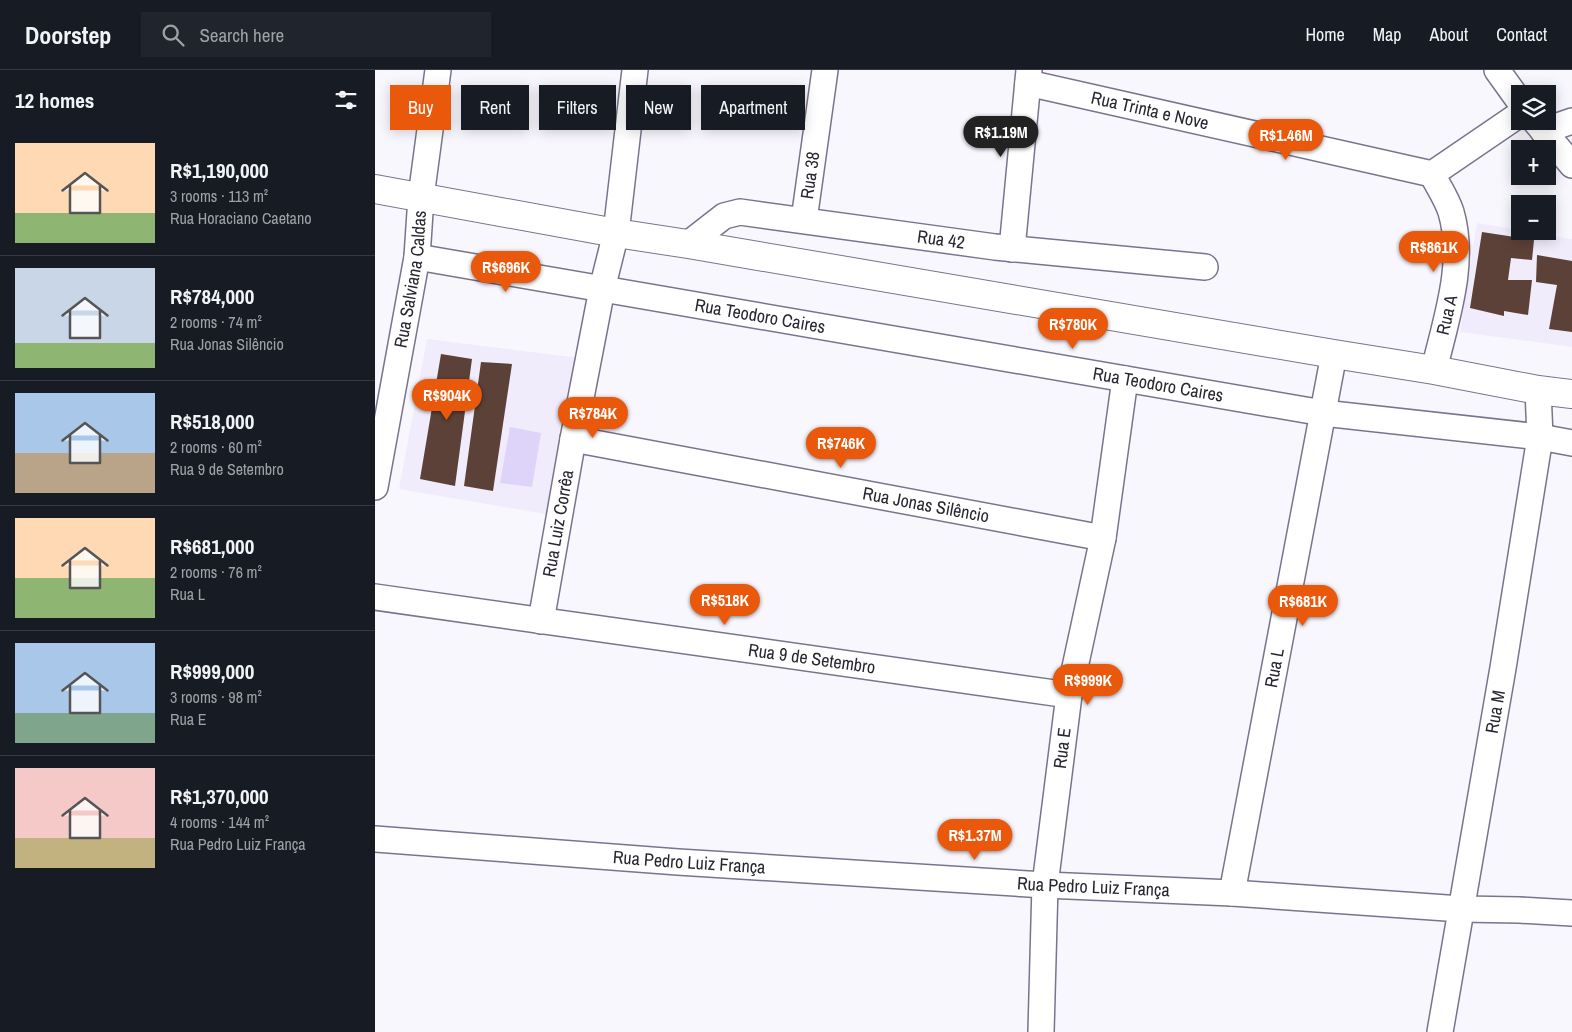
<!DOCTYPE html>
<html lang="en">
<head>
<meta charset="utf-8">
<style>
	body { margin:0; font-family:"Archivo Narrow",sans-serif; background:#20242c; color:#f1f3f6; height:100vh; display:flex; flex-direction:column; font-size:19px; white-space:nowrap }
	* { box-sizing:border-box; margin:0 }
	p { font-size:16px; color:#9ea1a6 }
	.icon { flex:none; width:28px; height:28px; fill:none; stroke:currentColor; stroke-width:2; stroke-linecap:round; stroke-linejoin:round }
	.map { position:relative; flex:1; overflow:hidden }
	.sheet { display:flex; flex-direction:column; background:#171b24; width:375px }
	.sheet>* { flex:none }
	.top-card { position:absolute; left:15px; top:15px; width:475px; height:45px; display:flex; gap:10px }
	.controls { position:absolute; left:1136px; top:15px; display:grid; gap:10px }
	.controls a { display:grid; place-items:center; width:45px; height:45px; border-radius:0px; background:#171b24; box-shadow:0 2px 12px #0003; font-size:25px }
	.price { position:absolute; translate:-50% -42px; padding:0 11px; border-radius:18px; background:#ea580c; color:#fff; font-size:16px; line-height:32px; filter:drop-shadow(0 1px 2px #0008) }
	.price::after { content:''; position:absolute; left:50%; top:30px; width:15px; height:11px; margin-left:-8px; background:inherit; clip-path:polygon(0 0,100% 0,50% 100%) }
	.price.current { background:#222; color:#fff }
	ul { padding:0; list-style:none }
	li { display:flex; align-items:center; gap:15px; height:125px; padding:0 15px }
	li+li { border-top:1px solid #363941 }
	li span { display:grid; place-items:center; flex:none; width:140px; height:100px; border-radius:0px; color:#555 }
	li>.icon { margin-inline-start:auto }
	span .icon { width:60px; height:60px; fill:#fffc; stroke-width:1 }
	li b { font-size:21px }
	h2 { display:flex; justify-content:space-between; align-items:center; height:60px; padding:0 15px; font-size:21px }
	.chip { padding:0 18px; border-radius:0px; background:#171b24; box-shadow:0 2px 12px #0003; font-size:18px; line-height:45px }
	.chip.current { background:#ea580c; color:#fff }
	header { display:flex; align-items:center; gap:30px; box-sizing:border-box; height:70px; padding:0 25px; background:#171b24; border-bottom:1px solid #363941 }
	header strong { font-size:24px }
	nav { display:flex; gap:28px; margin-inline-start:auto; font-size:18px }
	.search { width:350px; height:45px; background:#20242c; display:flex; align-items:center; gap:12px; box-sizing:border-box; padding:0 18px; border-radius:0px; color:#9ea1a6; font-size:19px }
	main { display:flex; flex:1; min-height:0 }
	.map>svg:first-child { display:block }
	.built { fill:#f0ecfb }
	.green { fill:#ded4fa }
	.building { fill:#5c4138 }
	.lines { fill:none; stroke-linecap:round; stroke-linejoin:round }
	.street-casing { stroke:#7a738d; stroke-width:28 }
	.primary-casing { stroke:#7a738d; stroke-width:30 }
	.street { stroke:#fff; stroke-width:25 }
	.primary { stroke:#fff; stroke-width:28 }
	.labels { text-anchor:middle; stroke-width:5; stroke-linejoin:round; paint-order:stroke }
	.street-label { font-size:18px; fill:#292631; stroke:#fff }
</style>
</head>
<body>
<header>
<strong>Doorstep</strong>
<div class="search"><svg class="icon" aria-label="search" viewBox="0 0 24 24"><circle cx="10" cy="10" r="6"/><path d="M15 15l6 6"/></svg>Search here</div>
<nav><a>Home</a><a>Map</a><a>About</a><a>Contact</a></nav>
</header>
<main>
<section class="sheet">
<h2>12 homes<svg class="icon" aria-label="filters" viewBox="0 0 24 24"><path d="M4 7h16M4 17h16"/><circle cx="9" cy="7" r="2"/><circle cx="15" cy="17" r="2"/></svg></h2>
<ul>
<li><span style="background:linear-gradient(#ffd9b3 70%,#8fb573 0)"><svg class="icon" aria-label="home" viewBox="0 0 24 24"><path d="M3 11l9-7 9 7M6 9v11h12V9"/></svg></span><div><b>R$1,190,000</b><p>3 rooms · 113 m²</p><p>Rua Horaciano Caetano</p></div></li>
<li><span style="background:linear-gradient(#c9d6e8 75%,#8fb573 0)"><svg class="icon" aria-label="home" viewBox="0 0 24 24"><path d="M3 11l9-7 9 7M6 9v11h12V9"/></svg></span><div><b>R$784,000</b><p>2 rooms · 74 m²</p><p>Rua Jonas Silêncio</p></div></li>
<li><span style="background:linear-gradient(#a9c7e8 60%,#b9a48a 0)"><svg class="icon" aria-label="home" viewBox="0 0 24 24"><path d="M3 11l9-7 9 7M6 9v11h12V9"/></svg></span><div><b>R$518,000</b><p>2 rooms · 60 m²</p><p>Rua 9 de Setembro</p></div></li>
<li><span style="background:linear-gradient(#ffd9b3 60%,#8fb573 0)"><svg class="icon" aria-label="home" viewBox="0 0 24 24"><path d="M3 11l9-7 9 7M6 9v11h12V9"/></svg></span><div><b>R$681,000</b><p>2 rooms · 76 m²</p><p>Rua L</p></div></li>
<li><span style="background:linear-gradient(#a9c7e8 70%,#7fa58c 0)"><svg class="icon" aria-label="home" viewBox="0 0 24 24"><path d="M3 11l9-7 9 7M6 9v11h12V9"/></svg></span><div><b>R$999,000</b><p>3 rooms · 98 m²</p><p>Rua E</p></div></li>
<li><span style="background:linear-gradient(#f6c9c9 70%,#c2b280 0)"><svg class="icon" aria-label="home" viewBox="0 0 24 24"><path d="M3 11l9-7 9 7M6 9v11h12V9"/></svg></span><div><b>R$1,370,000</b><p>4 rooms · 144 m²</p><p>Rua Pedro Luiz França</p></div></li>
</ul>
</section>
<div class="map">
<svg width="1197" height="962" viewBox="0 0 1197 962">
	<rect width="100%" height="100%" fill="#f9f7fe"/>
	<path class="built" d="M1102,153l95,16v108l-112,-15z
		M52,269l153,19 -29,157 -152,-26z"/>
	<path class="green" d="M135,357l31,6 -9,54 -32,-4z"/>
	<path class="building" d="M1107,162l52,8 -2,20 -21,-2 -3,22h24l-4,35 -24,-4v5l-34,-8z
		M1162,185l35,6v71l-23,-3 8,-44 -21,-3z
		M66,284l31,5 -17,127 -35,-7z
		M106,292l31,2 -19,127 -29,-5z"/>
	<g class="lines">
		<g class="street-casing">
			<g id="street">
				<path d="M1122,0l23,32"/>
				<path id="s1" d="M653,13l404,91 88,-60"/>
				<path d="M1160,51l37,44"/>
				<path d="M1168,61l29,-10"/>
				<path d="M1057,104c6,12 15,25 19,38 15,51 -5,107 -17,158"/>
				<path id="s2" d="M429,150l21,-150"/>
				<path id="s3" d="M313,174l36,-28 16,-4 255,35 210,20"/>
				<path d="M637,179l17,-179"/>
				<path id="s4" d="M42,187l906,156 217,24 32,6"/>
				<path id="s5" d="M198,369l530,99"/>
				<path id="s6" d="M0,417l42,-230 4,-60 17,-127"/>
				<path id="s7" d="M0,527l694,98"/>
				<path id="s8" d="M166,551l32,-182 29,-150 14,-56 19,-163"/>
				<path id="s9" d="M0,769l303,23 367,23 187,8 229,16 58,1 53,3"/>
				<path id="s10" d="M857,823l102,-539"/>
				<path id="s11" d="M666,962l4,-147 24,-190 34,-157 22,-159"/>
				<path id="s12" d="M1065,962l63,-364 37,-231 -2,-47"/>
			</g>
		</g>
		<g class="primary-casing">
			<path id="primary" d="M0,119l241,44 72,11 646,110 100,16 104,20 34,4"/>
		</g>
		<use href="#street" class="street"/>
		<use href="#primary" class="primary"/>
	</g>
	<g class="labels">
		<g class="street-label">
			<text dy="6" stroke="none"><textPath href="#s1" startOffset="125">Rua Trinta e Nove</textPath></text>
			<text dy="6" stroke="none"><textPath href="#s2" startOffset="45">Rua 38</textPath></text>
			<text dy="6" stroke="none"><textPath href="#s3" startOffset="265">Rua 42</textPath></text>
			<text dy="6" stroke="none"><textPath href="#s6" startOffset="211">Rua Salviana Caldas</textPath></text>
			<text transform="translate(1072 245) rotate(-77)" y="6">Rua A</text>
			<text dy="6" stroke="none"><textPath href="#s4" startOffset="348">Rua Teodoro Caires</textPath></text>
			<text dy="6" stroke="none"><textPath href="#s4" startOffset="752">Rua Teodoro Caires</textPath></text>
			<text dy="6" stroke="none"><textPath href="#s5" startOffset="359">Rua Jonas Silêncio</textPath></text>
			<text dy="6" stroke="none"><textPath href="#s8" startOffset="99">Rua Luiz Corrêa</textPath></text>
			<text dy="6" stroke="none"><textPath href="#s7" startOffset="441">Rua 9 de Setembro</textPath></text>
			<text dy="6" stroke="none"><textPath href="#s10" startOffset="229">Rua L</textPath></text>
			<text dy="6" stroke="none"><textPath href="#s12" startOffset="325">Rua M</textPath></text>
			<text dy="6" stroke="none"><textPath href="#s11" startOffset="285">Rua E</textPath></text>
			<text dy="6" stroke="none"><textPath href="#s9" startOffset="315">Rua Pedro Luiz França</textPath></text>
			<text dy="6" stroke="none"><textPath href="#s9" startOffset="720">Rua Pedro Luiz França</textPath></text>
		</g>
	</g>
</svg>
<div class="controls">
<a><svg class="icon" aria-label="layers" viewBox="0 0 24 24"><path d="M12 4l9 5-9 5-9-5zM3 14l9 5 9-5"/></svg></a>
<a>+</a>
<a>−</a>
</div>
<b class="price current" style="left:626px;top:88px">R$1.19M</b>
<b class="price" style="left:911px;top:91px">R$1.46M</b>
<b class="price" style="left:1059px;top:203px">R$861K</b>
<b class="price" style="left:131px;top:223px">R$696K</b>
<b class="price" style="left:698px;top:280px">R$780K</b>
<b class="price" style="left:72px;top:351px">R$904K</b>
<b class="price" style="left:218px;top:369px">R$784K</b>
<b class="price" style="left:466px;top:399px">R$746K</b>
<b class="price" style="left:350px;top:556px">R$518K</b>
<b class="price" style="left:928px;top:557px">R$681K</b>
<b class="price" style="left:713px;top:636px">R$999K</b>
<b class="price" style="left:600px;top:791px">R$1.37M</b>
<div class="top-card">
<a class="chip current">Buy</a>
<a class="chip">Rent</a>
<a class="chip">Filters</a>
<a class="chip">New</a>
<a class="chip">Apartment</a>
</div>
</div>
</main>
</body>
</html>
